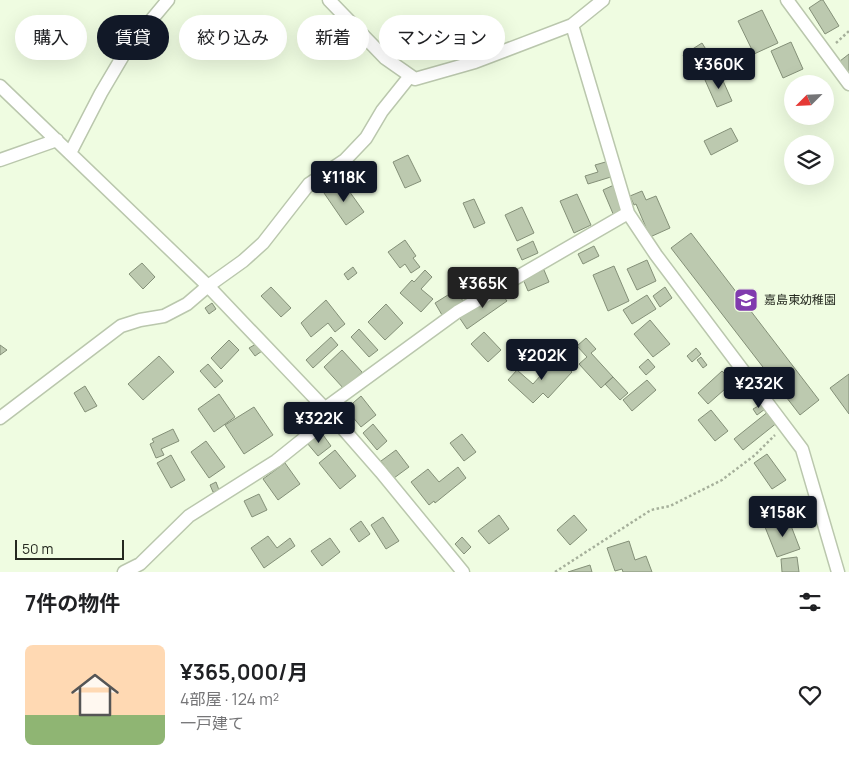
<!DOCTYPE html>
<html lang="ja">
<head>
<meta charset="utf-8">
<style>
	body { margin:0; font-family:Manrope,"Noto Sans JP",sans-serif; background:#f2f2f2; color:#202124; height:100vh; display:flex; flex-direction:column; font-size:19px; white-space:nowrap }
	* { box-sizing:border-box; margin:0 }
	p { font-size:16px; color:#757577 }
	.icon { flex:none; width:28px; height:28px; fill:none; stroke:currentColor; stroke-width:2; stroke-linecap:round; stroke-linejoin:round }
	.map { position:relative; height:572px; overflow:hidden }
	.side { display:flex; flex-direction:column; background:#fff; flex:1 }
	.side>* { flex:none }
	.top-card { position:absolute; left:15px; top:15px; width:500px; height:45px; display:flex; gap:10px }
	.needle { width:32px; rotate:246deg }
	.tools { position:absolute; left:784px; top:75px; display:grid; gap:10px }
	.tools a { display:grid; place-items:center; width:50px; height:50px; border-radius:50%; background:#fff; box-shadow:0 5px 20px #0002; font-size:25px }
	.scale { position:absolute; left:15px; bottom:12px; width:109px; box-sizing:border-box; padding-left:5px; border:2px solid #252920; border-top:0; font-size:14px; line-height:18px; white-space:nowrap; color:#252920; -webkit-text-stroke:4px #effce1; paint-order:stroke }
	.price { position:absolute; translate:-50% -42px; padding:0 11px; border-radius:5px; background:#111827; color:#fff; font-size:16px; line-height:32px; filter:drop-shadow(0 1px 2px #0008) }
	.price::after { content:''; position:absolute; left:50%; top:30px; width:15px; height:11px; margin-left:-8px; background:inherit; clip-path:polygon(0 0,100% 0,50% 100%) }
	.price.current { background:#222; color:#fff }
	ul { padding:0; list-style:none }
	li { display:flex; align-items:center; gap:15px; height:125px; padding:0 25px }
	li+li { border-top:1px solid #e0e0e0 }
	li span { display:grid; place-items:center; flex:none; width:140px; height:100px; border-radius:8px; color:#555 }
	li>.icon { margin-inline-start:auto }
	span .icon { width:60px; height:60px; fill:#fffc; stroke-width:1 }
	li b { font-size:21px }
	h2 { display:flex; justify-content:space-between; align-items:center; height:60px; padding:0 25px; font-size:21px }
	.chip { padding:0 18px; border-radius:22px; background:#fff; box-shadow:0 5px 20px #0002; font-size:18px; line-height:45px }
	.chip.current { background:#111827; color:#fff }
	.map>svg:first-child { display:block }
	.building { fill:#bcc9af; stroke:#849078 }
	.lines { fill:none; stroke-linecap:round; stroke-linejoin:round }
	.street-casing { stroke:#bac7ad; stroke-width:15 }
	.path { stroke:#a6b09b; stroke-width:2.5; stroke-dasharray:2.5 2.5; stroke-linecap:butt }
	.street { stroke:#fff; stroke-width:12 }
	.labels { text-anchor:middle; stroke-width:4.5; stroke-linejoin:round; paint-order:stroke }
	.poi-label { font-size:12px; fill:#252920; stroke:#effce1; text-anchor:start }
</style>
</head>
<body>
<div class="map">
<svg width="849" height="572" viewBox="0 0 849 572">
	<rect width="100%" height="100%" fill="#effce1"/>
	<path class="building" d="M821,0h2l16,26 -14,8 -16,-26z
		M762,10l16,33 -24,11 -16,-33z
		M338,27l16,16 -15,11 -14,-17z
		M791,42l12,27 -20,9 -12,-27z
		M702,43l15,24 -19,12 -15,-24z
		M849,54v19l-9,-12z
		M720,74l12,27 -15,6 -12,-27z
		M731,128l7,13 -27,14 -7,-14z
		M408,155l13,26 -16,7 -12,-26z
		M609,161l5,15 -26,8 -3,-8 13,-4 -3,-7z
		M342,181l22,31 -18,13 -22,-32z
		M614,185l12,26 -12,5 -11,-26z
		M642,191l4,9 10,-4 14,32 -20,9 -14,-33 -2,1 -4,-9z
		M577,194l14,31 -17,8 -14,-32z
		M474,199l11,24 -11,5 -11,-25z
		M522,207l12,26 -17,8 -12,-26z
		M691,233l128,167 -19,15 -129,-167z
		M405,240l11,16 -3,2 7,9 -9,6 -6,-9 -5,4 -12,-16z
		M533,241l5,12 -16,7 -5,-11z
		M594,246l5,10 -16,8 -5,-10z
		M647,260l9,21 -19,9 -10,-21z
		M142,263l13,14 -12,12 -14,-15z
		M614,266l15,35 -21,10 -15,-36z
		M353,267l4,6 -9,7 -4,-6z
		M425,270l7,7 -11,12 12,10 -12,13 -21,-19 12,-13 2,2z
		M544,270l5,12 -21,9 -5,-12z
		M271,287l20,21 -10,9 -20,-21z
		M665,287l7,11 -12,9 -7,-11z
		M498,289l9,12 -40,28 -8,-12z
		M456,290l7,11 -21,14 -7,-12z
		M647,295l9,14 -24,15 -9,-14z
		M326,300l19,24 -10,8 -7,-9 -17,14 -10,-14z
		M212,303l4,6 -7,5 -4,-6z
		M386,304l17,19 -18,17 -17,-18z
		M650,320l20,24 -17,13 -19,-23z
		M359,329l19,21 -9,7 -18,-20z
		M484,332l17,18 -13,12 -17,-18z
		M331,337l7,8 -25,23 -7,-8z
		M586,338l10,11 -5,4 22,24 -12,11 -22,-24 8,-7 -10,-11z
		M229,340l10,10 -18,19 -10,-11z
		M256,344l6,7 -7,5 -6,-8z
		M0,345l7,5 -7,5z
		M696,348l5,6 -9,8 -5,-6z
		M342,350l20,22 -18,17 -20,-22z
		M159,356l15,16 -31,28 -15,-16z
		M557,357l15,15 -24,26 -5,-5 -10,10 -25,-23 9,-10 16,14z
		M701,357l6,8 -4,3 -6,-8z
		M648,359l7,8 -9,8 -7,-8z
		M208,364l15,17 -8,7 -15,-17z
		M722,371l11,11 -25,22 -10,-11z
		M849,374v40l-19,-26z
		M613,377l15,16 -8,7 -15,-16z
		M647,380l9,10 -24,21 -9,-11z
		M85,386l12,20 -12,6 -11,-19z
		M219,394l16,23 -21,15 -16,-23z
		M361,396l15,19 -15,12 -15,-18z
		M762,404l3,5 -8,6 -4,-6z
		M254,407l19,28 -29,19 -19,-29z
		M711,410l17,21 -13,10 -17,-21z
		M769,411l9,11 -35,28 -9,-11z
		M373,424l14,17 -10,9 -14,-17z
		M173,429l6,12 -18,8 3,6 -8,3 -6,-14 4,-2 -2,-3z
		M321,432l10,14 -13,10 -11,-13z
		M462,434l14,18 -12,9 -14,-18z
		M206,441l19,26 -16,11 -18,-26z
		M335,450l21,26 -16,13 -21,-26z
		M396,450l13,17 -15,11 -13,-17z
		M767,454l19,26 -14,9 -18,-26z
		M171,455l14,25 -14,8 -14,-25z
		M285,463l15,21 -22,16 -15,-21z
		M458,467l8,11 -31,25 -1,-2 -5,4 -18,-23 17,-13 11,13z
		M216,482l3,8 -6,2 -3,-7z
		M259,494l8,16 -15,7 -8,-16z
		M499,515l10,14 -20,15 -11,-13z
		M574,515l13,15 -17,15 -13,-15z
		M383,517l16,24 -13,8 -15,-24z
		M788,518l12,31 -23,8 -12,-30z
		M361,521l9,13 -11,8 -9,-13z
		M268,536l9,12 13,-10 5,8 -31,22 -13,-20z
		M462,537l9,10 -7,7 -9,-10z
		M330,538l10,14 -18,14 -11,-15z
		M629,541l6,19 11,-4 6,16h-29l-1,-3 -7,2 -8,-23z
		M797,557l2,15h-17l-1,-13z
		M590,565l2,7h-24z"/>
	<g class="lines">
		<g class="street-casing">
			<path id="street" d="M329,0l56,58 30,21 60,-17 97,-37 31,-25
				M787,0l62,84
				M572,25l56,188 28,42 146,194 36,123
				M0,86l208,200 124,130 49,56 82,100
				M70,153l31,-60 26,-44 41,-49
				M0,160l57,-20
				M324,409l133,-97 171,-99
				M0,418l121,-92 19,-6 24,-4 23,-12 21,-18 35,-25 20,-18 46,-59 36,-24 21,-22 16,-27 28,-35
				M124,572l16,-8 49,-48 87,-55 56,-45"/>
		</g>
		<path class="path" d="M836,43l13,-12
			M555,572l96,-62 19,-4 52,-26 33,-25 20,-20"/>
		<use href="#street" class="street"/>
	</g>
	<defs>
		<g id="school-square" transform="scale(1.25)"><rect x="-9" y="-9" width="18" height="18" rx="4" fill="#803bae" stroke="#effce1"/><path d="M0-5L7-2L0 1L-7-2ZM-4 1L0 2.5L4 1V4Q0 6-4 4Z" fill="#fff"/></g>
	</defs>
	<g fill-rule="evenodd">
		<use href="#school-square" x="746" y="300"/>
	</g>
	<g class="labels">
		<g class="poi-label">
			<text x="764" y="304">嘉島東幼稚園</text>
		</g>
	</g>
</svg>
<div class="tools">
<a><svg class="needle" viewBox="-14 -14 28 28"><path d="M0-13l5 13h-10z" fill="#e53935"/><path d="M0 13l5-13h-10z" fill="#757577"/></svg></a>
<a><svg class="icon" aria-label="layers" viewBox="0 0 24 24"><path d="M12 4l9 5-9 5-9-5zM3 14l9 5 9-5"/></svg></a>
</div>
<div class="scale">50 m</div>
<b class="price" style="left:719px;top:90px">¥360K</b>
<b class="price" style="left:344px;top:203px">¥118K</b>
<b class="price current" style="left:483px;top:309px">¥365K</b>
<b class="price" style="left:542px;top:381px">¥202K</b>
<b class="price" style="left:759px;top:409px">¥232K</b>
<b class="price" style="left:319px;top:444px">¥322K</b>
<b class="price" style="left:783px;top:538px">¥158K</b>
<div class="top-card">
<a class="chip">購入</a>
<a class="chip current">賃貸</a>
<a class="chip">絞り込み</a>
<a class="chip">新着</a>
<a class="chip">マンション</a>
</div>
</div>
<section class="side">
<h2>7件の物件<svg class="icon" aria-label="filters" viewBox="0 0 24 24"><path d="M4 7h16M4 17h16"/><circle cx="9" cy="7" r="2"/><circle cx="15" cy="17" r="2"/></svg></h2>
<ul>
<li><span style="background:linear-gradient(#ffd9b3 70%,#8fb573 0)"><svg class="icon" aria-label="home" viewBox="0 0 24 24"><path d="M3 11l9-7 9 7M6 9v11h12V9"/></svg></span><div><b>¥365,000/月</b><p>4部屋 · 124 m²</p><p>一戸建て</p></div><svg class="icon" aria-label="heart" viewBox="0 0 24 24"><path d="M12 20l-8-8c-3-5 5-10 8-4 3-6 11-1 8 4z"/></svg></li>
</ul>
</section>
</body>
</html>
